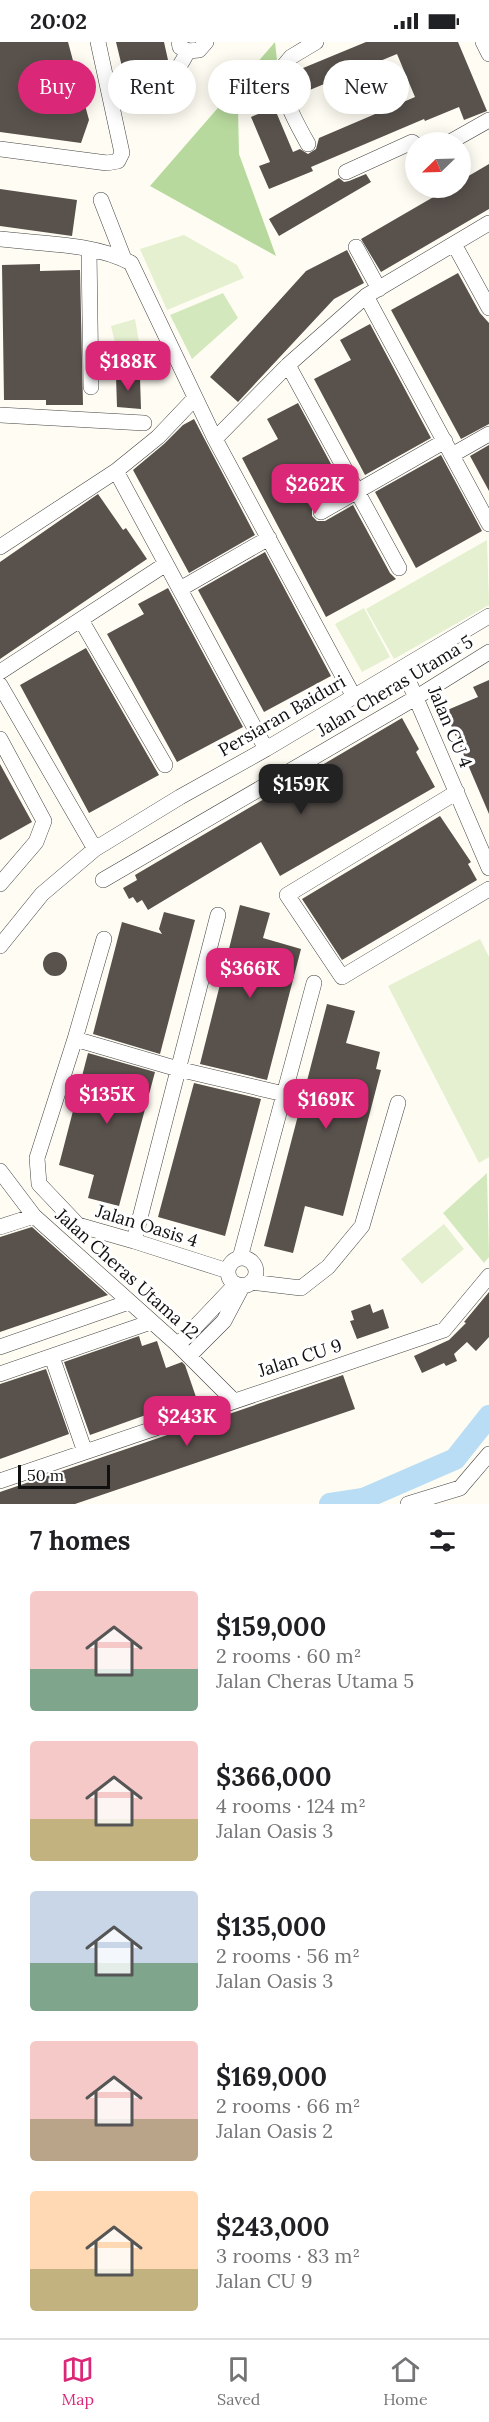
<!DOCTYPE html>
<html lang="en">
<head>
<meta charset="utf-8">
<style>
	body { margin:0; font-family:Lora,serif; background:#f6f6f6; color:#202124; height:100vh; display:flex; flex-direction:column; font-size:22px; white-space:nowrap }
	* { box-sizing:border-box; margin:0 }
	p { font-size:20px; color:#757577 }
	.icon { flex:none; width:33px; height:33px; fill:none; stroke:currentColor; stroke-width:2; stroke-linecap:round; stroke-linejoin:round }
	.map { position:relative; height:1462px; overflow:hidden }
	.side { display:flex; flex-direction:column; background:#fff; flex:1 }
	.side>* { flex:none }
	.hud { position:absolute; left:18px; top:18px; width:453px; height:54px; display:flex; gap:12px }
	.needle { width:39px; rotate:247deg }
	.fabs { position:absolute; left:405px; top:90px; display:grid; gap:12px }
	.fabs a { display:grid; place-items:center; width:66px; height:66px; border-radius:50%; background:#fff; box-shadow:0 3px 15px #0003; font-size:30px }
	.scale { position:absolute; left:18px; bottom:15px; width:92px; box-sizing:border-box; padding-left:6px; border:3px solid #101010; border-top:0; font-size:16px; line-height:21px; white-space:nowrap; color:#101010; -webkit-text-stroke:4px #fff; paint-order:stroke }
	.price { position:absolute; translate:-50% -51px; padding:0 14px; border-radius:12px; background:#db2777; color:#fff; font-size:20px; line-height:39px; filter:drop-shadow(0 2px 3px #0008) }
	.price::after { content:''; position:absolute; left:50%; top:36px; width:18px; height:14px; margin-left:-9px; background:inherit; clip-path:polygon(0 0,100% 0,50% 100%) }
	.price.current { background:#222; color:#fff }
	ul { padding:0; list-style:none }
	li { display:flex; align-items:center; gap:18px; height:150px; padding:0 30px }
	li span { display:grid; place-items:center; flex:none; width:168px; height:120px; border-radius:6px; color:#555 }
	li>.icon { margin-inline-start:auto }
	span .icon { width:72px; height:72px; fill:#fffc; stroke-width:1 }
	li b { font-size:26px }
	h2 { display:flex; justify-content:space-between; align-items:center; height:72px; padding:0 30px; font-size:26px }
	.tag { padding:0 21px; border-radius:27px; background:#fff; box-shadow:0 3px 15px #0003; font-size:21px; line-height:54px }
	.tag.current { background:#db2777; color:#fff }
	.status { display:flex; justify-content:space-between; align-items:center; height:42px; padding:0 30px; background:#fff; direction:ltr }
	.status svg { height:16px; fill:currentColor }
	.menu { display:flex; justify-content:space-around; align-items:center; height:84px; border-top:2px solid #e0e0e0; background:#fff; font-size:16px; color:#757577 }
	.menu a { display:grid; justify-items:center; gap:3px }
	.menu .current { color:#db2777 }
	.map>svg:first-child { display:block }
	.green { fill:#d3e9bd }
	.forest { fill:#b7d99d }
	.pitch { fill:#e4f0cf }
	.lines { fill:none; stroke-linecap:round; stroke-linejoin:round }
	.river { stroke:#b9ddf5; stroke-width:22 }
	.building { fill:#58514c }
	.minor-casing { stroke:#434343; stroke-width:16 }
	.minor { stroke:#fff; stroke-width:15 }
	.labels { text-anchor:middle; stroke-width:6; stroke-linejoin:round; paint-order:stroke }
	.street-label { font-size:18px; fill:#101010; stroke:#fff }
</style>
</head>
<body>
<div class="status"><b>20:02</b><svg viewBox="0 0 49 12"><path d="M0 12V9h3v3zM5 12V6h3v6zM10 12V3h3v9zM15 12V0h3v12zM26 1h20v11H26zM47 4h2v5h-2z"/></svg></div>
<div class="map">
<svg width="489" height="1462" viewBox="0 0 489 1462">
	<rect width="100%" height="100%" fill="#fffdf3"/>
	<path class="green" d="M223,251l15,25 -46,41 -22,-44z
		M487,1131l2,84 -5,6 -41,-50z"/>
	<path class="forest" d="M275,0l2,18 -39,50 1,44 37,102 -126,-70z"/>
	<path class="pitch" d="M184,193l53,30 7,13 -77,32 -27,-61z
		M135,277l7,40 -22,5 -9,-38z
		M487,498l2,65 -95,54 -28,-50z
		M364,566l26,49 -28,15 -27,-48z
		M480,897l9,18v200l-10,6 -91,-177z
		M444,1182l20,25 -42,35 -21,-25z"/>
	<g class="lines">
		<path class="river" d="M330,1462l33,-5 92,-40 34,-43"/>
	</g>
	<path class="building" d="M0,0h68l21,78 -8,23 -81,-11z
		M116,0h48l4,18 -45,11z
		M366,0h92l29,69 -23,9 -5,-13 -34,14 -1,-2 -113,48 2,4 -44,18 -10,-23 11,-4 -19,-45 23,-10 19,45 7,-3 8,5 8,-5 3,-11 96,-41 -18,-43 -97,40 -9,-21z
		M489,122v45l-108,63 -20,-33 88,-51h11v-7z
		M366,132l5,8 -92,54 -10,-17 70,-41 5,4 5,-1z
		M0,147l77,11 -5,36 -72,-10z
		M347,208l17,33 -30,16 -96,103 -28,-25 96,-106z
		M40,222v7l40,-1 3,135h-37v-5h-42l-2,-135z
		M458,231l22,40 9,10v101l-28,15 -70,-129z
		M370,282l61,114 -66,37 -51,-96 37,-19 -11,-20z
		M116,334l24,2 1,31 -24,-2z
		M298,361l46,85 -28,16 -4,4v8l5,5h8l28,-16 37,68 6,6 -70,38 -84,-159 36,-19 -11,-20z
		M194,377l61,116 -66,38 -56,-103 31,-26 19,-19z
		M489,403v46l-19,-35z
		M441,413l41,76 -66,37 -41,-76z
		M98,452l25,36 3,-2 21,31 -147,100v-97z
		M265,510l66,124 -67,36 -66,-122z
		M168,546l75,139 -66,35 -70,-128 37,-20 -6,-10z
		M86,606l73,127 -70,38 -69,-128z
		M489,638v134l-44,-103 33,-14 -5,-10z
		M402,676l17,31 -3,3 19,35 -155,89 -19,-34 -113,68 -6,-10 -5,3 -4,-6 -4,2 -6,-11 14,-8 -2,-5z
		M0,722l32,58 -32,18z
		M440,774l31,46 -3,2 9,16 -135,80 -40,-61z
		M240,863l30,8 -7,25 38,11 -34,131 -67,-16z
		M164,870l31,8 -35,134 -67,-20 29,-112 40,12 -3,-5z
		M43 922a12 12 0 1 1 24 0a12 12 0 1 1-24 0Z
		M327,962l28,7 -9,32 34,9 -4,17 5,1 -38,146 -38,-10 -12,47 -29,-7z
		M88,1011l67,19 -36,134 -31,-8 6,-23 -35,-10z
		M194,1041l67,16 -36,137 -67,-19z
		M32,1185l76,68 -108,37v-95z
		M489,1250v45l-13,14 -9,-9 -13,12 3,7 -11,5 -2,-3 -22,10 -8,-17 35,-16 17,-17 -2,-1z
		M370,1262l3,9 10,-4 6,19 -32,11 -7,-18 4,-1 -3,-9z
		M139,1294l3,10 15,-5 9,27 16,-6 3,3 11,32 -106,38 -26,-73z
		M46,1327l23,65 -69,25v-75z
		M343,1333l12,34 -280,95h-75v-12z"/>
	<g class="lines">
		<g class="minor-casing">
			<path id="minor" d="M179,0l1,5 8,4 11,-1 7,-8
				M483,0l6,12
				M134,52c31,-12 39,-13 54,-43
				M450,100l39,-22
				M308,102c-15,-27 -25,-44 -27,-75l10,-12 25,-15
				M0,107l107,14 11,-2 4,-8 -24,-111
				M346,130l66,-30 4,3
				M101,158l23,59
				M0,197c41,5 95,4 131,24l84,176 139,258
				M454,202l35,64
				M356,205l23,42
				M89,208l2,137
				M366,254l123,228
				M288,323l111,203
				M0,373l144,8
				M215,397l73,-74 78,-69 123,-73
				M452,413l37,-21
				M116,429l150,278
				M321,470l124,-71
				M0,505l116,-76 42,-34 37,-39
				M180,547l89,-51
				M81,578l84,145
				M403,626l86,200
				M0,630l166,-108
				M0,643l95,164
				M0,697l44,82 -8,21 -36,42
				M457,750l-170,103 55,82 147,-88
				M103,838l314,-183 72,-45
				M104,897l-29,100 -38,119 2,26 39,41 56,16 94,30
				M0,904l42,-52 53,-45 85,-52 86,-48 223,-133
				M75,997l103,30 106,25
				M0,1129l34,45 144,129 56,56
				M0,1185l34,-11
				M134,1199l84,-326
				M240,1216l74,-275
				M228 1230a14 14 0 1 1 28 0a14 14 0 1 1-28 0Z
				M251,1240l50,6 27,-21 34,-41 36,-123
				M178,1303l58,-61
				M0,1305l129,-45
				M189,1314l35,-35 19,-36
				M52,1315l33,95
				M0,1332l151,-52
				M0,1439l444,-151 45,-54
				M408,1462l52,-16 29,-34"/>
		</g>
		<use href="#minor" class="minor"/>
	</g>
	<g class="labels">
		<g class="street-label">
			<text transform="translate(395 644) rotate(-31)" y="6">Jalan Cheras Utama 5</text>
			<text transform="translate(282 674) rotate(-30)" y="6">Persiaran Baiduri</text>
			<text transform="translate(450 685) rotate(67)" y="6">Jalan CU 4</text>
			<text transform="translate(147 1184) rotate(17)" y="6">Jalan Oasis 4</text>
			<text transform="translate(127 1232) rotate(42)" y="6">Jalan Cheras Utama 12</text>
			<text transform="translate(300 1316) rotate(-18)" y="6">Jalan CU 9</text>
		</g>
	</g>
</svg>
<div class="fabs">
<a><svg class="needle" viewBox="-14 -14 28 28"><path d="M0-13l5 13h-10z" fill="#e53935"/><path d="M0 13l5-13h-10z" fill="#757577"/></svg></a>
</div>
<div class="scale">50 m</div>
<b class="price" style="left:128px;top:350px">$188K</b>
<b class="price" style="left:315px;top:473px">$262K</b>
<b class="price current" style="left:301px;top:773px">$159K</b>
<b class="price" style="left:250px;top:957px">$366K</b>
<b class="price" style="left:107px;top:1083px">$135K</b>
<b class="price" style="left:326px;top:1088px">$169K</b>
<b class="price" style="left:187px;top:1405px">$243K</b>
<div class="hud">
<a class="tag current">Buy</a>
<a class="tag">Rent</a>
<a class="tag">Filters</a>
<a class="tag">New</a>
</div>
</div>
<section class="side">
<h2>7 homes<svg class="icon" aria-label="filters" viewBox="0 0 24 24"><path d="M4 7h16M4 17h16"/><circle cx="9" cy="7" r="2"/><circle cx="15" cy="17" r="2"/></svg></h2>
<ul>
<li><span style="background:linear-gradient(#f6c9c9 65%,#7fa58c 0)"><svg class="icon" aria-label="home" viewBox="0 0 24 24"><path d="M3 11l9-7 9 7M6 9v11h12V9"/></svg></span><div><b>$159,000</b><p>2 rooms · 60 m²</p><p>Jalan Cheras Utama 5</p></div></li>
<li><span style="background:linear-gradient(#f6c9c9 65%,#c2b280 0)"><svg class="icon" aria-label="home" viewBox="0 0 24 24"><path d="M3 11l9-7 9 7M6 9v11h12V9"/></svg></span><div><b>$366,000</b><p>4 rooms · 124 m²</p><p>Jalan Oasis 3</p></div></li>
<li><span style="background:linear-gradient(#c9d6e8 60%,#7fa58c 0)"><svg class="icon" aria-label="home" viewBox="0 0 24 24"><path d="M3 11l9-7 9 7M6 9v11h12V9"/></svg></span><div><b>$135,000</b><p>2 rooms · 56 m²</p><p>Jalan Oasis 3</p></div></li>
<li><span style="background:linear-gradient(#f6c9c9 65%,#b9a48a 0)"><svg class="icon" aria-label="home" viewBox="0 0 24 24"><path d="M3 11l9-7 9 7M6 9v11h12V9"/></svg></span><div><b>$169,000</b><p>2 rooms · 66 m²</p><p>Jalan Oasis 2</p></div></li>
<li><span style="background:linear-gradient(#ffd9b3 65%,#c2b280 0)"><svg class="icon" aria-label="home" viewBox="0 0 24 24"><path d="M3 11l9-7 9 7M6 9v11h12V9"/></svg></span><div><b>$243,000</b><p>3 rooms · 83 m²</p><p>Jalan CU 9</p></div></li>
</ul>
</section>
<nav class="menu">
<a class="current"><svg class="icon" aria-label="map" viewBox="0 0 24 24"><path d="M3 6l6-2 6 2 6-2v14l-6 2-6-2-6 2zM9 4v14M15 6v14"/></svg>Map</a>
<a><svg class="icon" aria-label="saved" viewBox="0 0 24 24"><path d="M7 4h10v16l-5-4-5 4z"/></svg>Saved</a>
<a><svg class="icon" aria-label="home" viewBox="0 0 24 24"><path d="M3 11l9-7 9 7M6 9v11h12V9"/></svg>Home</a>
</nav>
</body>
</html>
